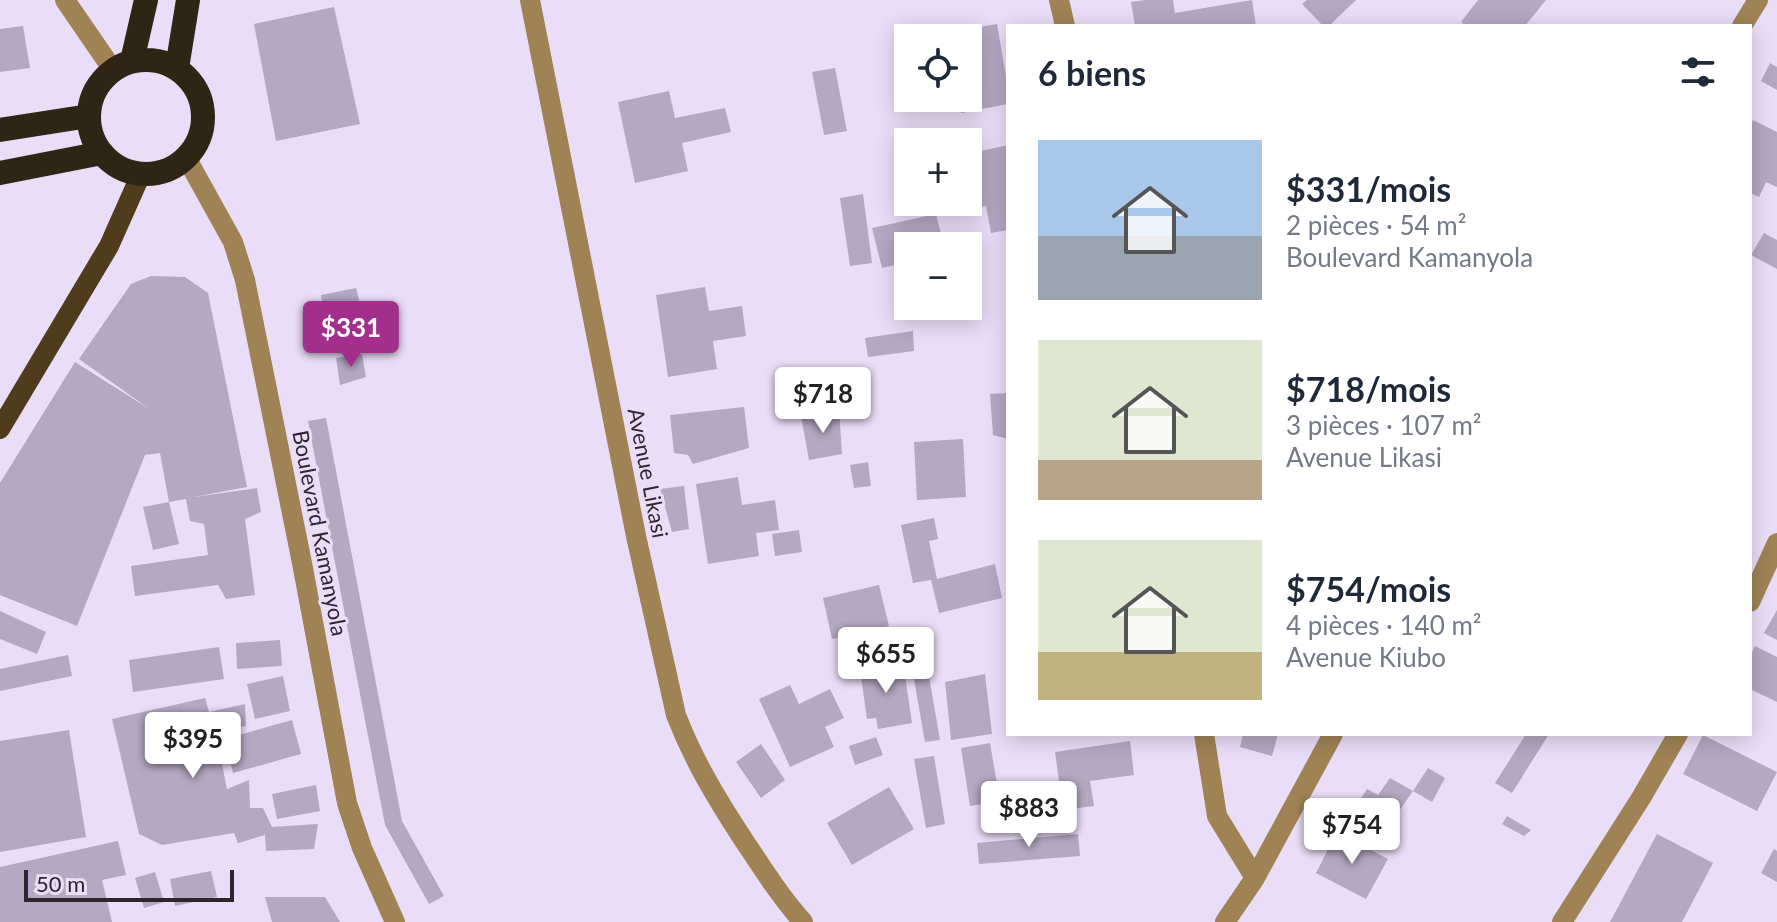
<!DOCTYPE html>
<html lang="fr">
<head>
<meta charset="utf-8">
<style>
	body { margin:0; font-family:Lato,sans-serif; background:#f2f2f3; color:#1f2937; height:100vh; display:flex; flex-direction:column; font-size:30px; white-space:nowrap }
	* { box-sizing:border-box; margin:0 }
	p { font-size:26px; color:#747a83 }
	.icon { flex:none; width:44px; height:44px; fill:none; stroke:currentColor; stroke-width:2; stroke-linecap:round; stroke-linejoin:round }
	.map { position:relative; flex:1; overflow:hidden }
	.drawer { position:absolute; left:1006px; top:24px; width:746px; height:712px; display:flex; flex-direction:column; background:#fff; border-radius:0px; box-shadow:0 4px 20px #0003 }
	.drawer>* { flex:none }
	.tools { position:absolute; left:894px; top:24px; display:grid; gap:16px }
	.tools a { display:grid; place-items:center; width:88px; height:88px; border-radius:0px; background:#fff; box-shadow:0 4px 20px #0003; font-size:40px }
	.scale { position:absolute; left:24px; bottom:20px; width:210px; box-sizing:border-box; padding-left:8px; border:4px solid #2b2630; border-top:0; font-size:22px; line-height:28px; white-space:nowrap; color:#2b2630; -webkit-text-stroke:6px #eaddf8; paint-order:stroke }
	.price { position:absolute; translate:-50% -68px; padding:0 18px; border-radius:8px; background:#fff; color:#222; font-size:26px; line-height:52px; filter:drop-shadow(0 2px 4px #0008) }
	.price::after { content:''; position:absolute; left:50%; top:48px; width:24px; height:18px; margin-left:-12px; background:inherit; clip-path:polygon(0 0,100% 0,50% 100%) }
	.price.selected { background:#a22f8b; color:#fff }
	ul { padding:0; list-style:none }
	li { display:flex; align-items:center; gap:24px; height:200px; padding:0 32px }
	li span { display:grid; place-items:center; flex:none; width:224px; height:160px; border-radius:0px; color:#555 }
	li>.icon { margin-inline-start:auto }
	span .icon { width:96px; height:96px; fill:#fffc; stroke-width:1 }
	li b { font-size:34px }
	h2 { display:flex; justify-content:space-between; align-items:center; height:96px; padding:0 32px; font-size:34px }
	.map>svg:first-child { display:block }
	.building { fill:#b4a8c2 }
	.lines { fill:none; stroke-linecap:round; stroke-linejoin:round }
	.minor { stroke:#9f8355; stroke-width:20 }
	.major { stroke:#4f3c1c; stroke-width:20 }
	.highway { stroke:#2f2514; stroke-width:24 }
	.labels { text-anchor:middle; stroke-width:6; stroke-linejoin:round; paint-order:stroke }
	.street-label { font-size:22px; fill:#2b2630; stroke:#eaddf8 }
</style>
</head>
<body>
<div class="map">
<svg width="1777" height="922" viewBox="0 0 1777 922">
	<rect width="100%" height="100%" fill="#eaddf8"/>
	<path class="building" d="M1145,0h28l2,13 77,-13 4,26h-121l-4,-24z
		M1307,0h49l-27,26h-6l-21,-22z
		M1478,0h68l-21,26h-59l-5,-4z
		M334,7l26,117 -84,17 -22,-117z
		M997,24l11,64v16l-47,9 -3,-15h10v-60h-16l-1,-6z
		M23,26l7,42 -30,4v-43z
		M1770,63l7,4v23l-16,-9z
		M835,68l12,63 -23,4 -12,-63z
		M669,91l6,27 50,-10 6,24 -49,11 6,28 -53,12 -17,-81z
		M1753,120l24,12v55l-11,-5 -7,15 -9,-4v-66z
		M1008,145v85l-17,3 -5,-27 -41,8 -3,-12h26v-15l10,-2 -6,-32z
		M863,194l9,69 -22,3 -10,-68z
		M936,214l8,32h-36v16l-26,6 -10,-40z
		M1764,233l13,7v29l-26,-14z
		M151,276l34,1 23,16 39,194 -53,10 63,-9 4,24 -16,7 10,76 -29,4 -8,-14 -83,11 -4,-30 77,-11 -4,-31 -14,-3 -4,-22 -17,3 -9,-49 -15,2 -68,171 -77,-31v-112l75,-121 76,48 -72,-51 52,-75z
		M705,287l4,24 33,-5 4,30 -33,5 4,28 -49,8 -12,-82z
		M356,288l6,22 18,-1 1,24 -54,10 -6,-48z
		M913,331l1,20 -46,6 -3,-19z
		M362,354l4,23 -26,8 -4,-27z
		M1008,393v46l-15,-4 -3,-41z
		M744,407l5,41 -56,16 -5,-9 -14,-2 -4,-38z
		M839,410l3,44 -33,6 -8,-44z
		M326,418l76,403 42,75 -15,8 -44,-79 -77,-404z
		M963,439l3,58 -49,3 -3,-58z
		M868,462l3,24 -17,2 -4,-23z
		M738,477l4,28 33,-5 4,30 -23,3 3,23 -51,8 -12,-80z
		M684,486l5,43 -17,3 -12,-43z
		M169,502l10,42 -26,6 -10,-43z
		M934,518l4,21 -9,2 8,38 58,-15 7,34 -63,15 -8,-33 -18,3 -12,-58z
		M799,530l3,22 -27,4 -3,-22z
		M879,585l10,41 -57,13 -9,-41z
		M1777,610v30l-13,-7z
		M0,611l46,21 -9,22 -37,-15z
		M280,640l2,26 -45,3 -1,-26z
		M1755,646l22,11v45l-27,-13v-32z
		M219,647l5,32 -91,13 -4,-32z
		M68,655l4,21 -72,15v-22z
		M926,659l14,81 -15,2 -14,-80z
		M903,662l9,61 -34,6 -2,-11 -9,1 -7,-50z
		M985,674l7,60 -41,6 -6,-58z
		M283,676l7,35 -35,8 -8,-35z
		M790,685l9,19 31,-15 14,29 -19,9 9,20 -44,20 -31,-68z
		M205,698l4,14 36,-8 1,22 -31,4 12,59 22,-9 1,28h13l9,19 46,-3 -4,25 -48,2 -1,-16 -27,8 -4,-10 -72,12 -23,-11 -27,-115z
		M292,720l9,34 -68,19 -8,-34z
		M69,730l17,107 -86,15v-111z
		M1243,734h35l-6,22 -32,-9z
		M1526,734h23l-37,59 -17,-10z
		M1703,735l74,37 -20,39 -74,-37z
		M876,737l7,18 -28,10 -6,-19z
		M1130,741l4,34 -44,6 4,25 -31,4 -8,-58z
		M990,743l10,58 -30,5 -9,-58z
		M761,744l24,36 -24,18 -25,-36z
		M934,756l11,68 -19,4 -12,-69z
		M1428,768l17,10 -13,24 -19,-11 -38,54 -31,-20 23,-36 11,6 12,-17 23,13z
		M1043,783l2,17 14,-2 3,18 -48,6 -4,-35z
		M316,785l4,26 -43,8 -5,-25z
		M889,787l25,42 -62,36 -25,-42z
		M1507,816l24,14 -7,6 -22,-12z
		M1337,832l51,27 -22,40 -50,-26z
		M1078,834l2,22 -101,8 -2,-21z
		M1657,834l56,29 -31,59h-72z
		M118,841l8,34 -24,5 10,42h-112v-55z
		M1774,849l3,2v31l-16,-9z
		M211,871l6,26 -42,9 -5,-27z
		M155,872l9,30 -20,6 -9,-30z
		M265,897h60l15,25h-68z"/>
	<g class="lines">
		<path class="minor" d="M65,0l48,70
			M530,0l106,536 40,179c17,44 39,81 65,121 20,30 38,59 62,86
			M1059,0l6,26
			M1742,26l16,-26
			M187,159l46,83 12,38 57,283 45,240 15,45 33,74
			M1750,602l27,-59
			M1204,734l13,82 38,62
			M1225,922l30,-44 78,-144
			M1562,922l79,-124 37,-64"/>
		<path class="major" d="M0,429l109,-183 32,-72"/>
		<path class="highway" d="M89 117a57 57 0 1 1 114 0a57 57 0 1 1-114 0Z
			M132,61l14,-61
			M177,68l11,-68
			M0,130l89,-14
			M0,173l102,-20"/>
	</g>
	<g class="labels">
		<g class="street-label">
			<text transform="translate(648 473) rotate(79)" y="8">Avenue Likasi</text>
			<text transform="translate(320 533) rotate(79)" y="8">Boulevard Kamanyola</text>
		</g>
	</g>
</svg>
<div class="tools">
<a><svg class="icon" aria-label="locate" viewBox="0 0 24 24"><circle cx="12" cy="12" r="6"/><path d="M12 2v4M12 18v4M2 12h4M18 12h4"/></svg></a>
<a>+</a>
<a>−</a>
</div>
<div class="scale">50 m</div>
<b class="price selected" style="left:351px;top:369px">$331</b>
<b class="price" style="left:823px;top:435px">$718</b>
<b class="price" style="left:886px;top:695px">$655</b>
<b class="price" style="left:193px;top:780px">$395</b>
<b class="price" style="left:1029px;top:849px">$883</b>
<b class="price" style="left:1352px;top:866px">$754</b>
<section class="drawer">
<h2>6 biens<svg class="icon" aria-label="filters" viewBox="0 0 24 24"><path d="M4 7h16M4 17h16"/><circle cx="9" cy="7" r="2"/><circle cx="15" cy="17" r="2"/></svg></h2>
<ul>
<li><span style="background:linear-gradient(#a9c7e8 60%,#9aa5b1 0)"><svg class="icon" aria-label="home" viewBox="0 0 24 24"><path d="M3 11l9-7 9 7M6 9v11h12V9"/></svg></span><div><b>$331/mois</b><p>2 pièces · 54 m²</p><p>Boulevard Kamanyola</p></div></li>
<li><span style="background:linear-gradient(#dfe7d0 75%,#b9a48a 0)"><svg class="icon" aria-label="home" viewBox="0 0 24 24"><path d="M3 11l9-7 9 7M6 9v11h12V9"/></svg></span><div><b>$718/mois</b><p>3 pièces · 107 m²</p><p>Avenue Likasi</p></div></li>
<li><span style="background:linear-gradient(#dfe7d0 70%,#c2b280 0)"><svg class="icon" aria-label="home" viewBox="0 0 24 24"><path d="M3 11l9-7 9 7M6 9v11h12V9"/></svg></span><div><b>$754/mois</b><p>4 pièces · 140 m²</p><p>Avenue Kiubo</p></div></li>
</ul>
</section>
</div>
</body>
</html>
